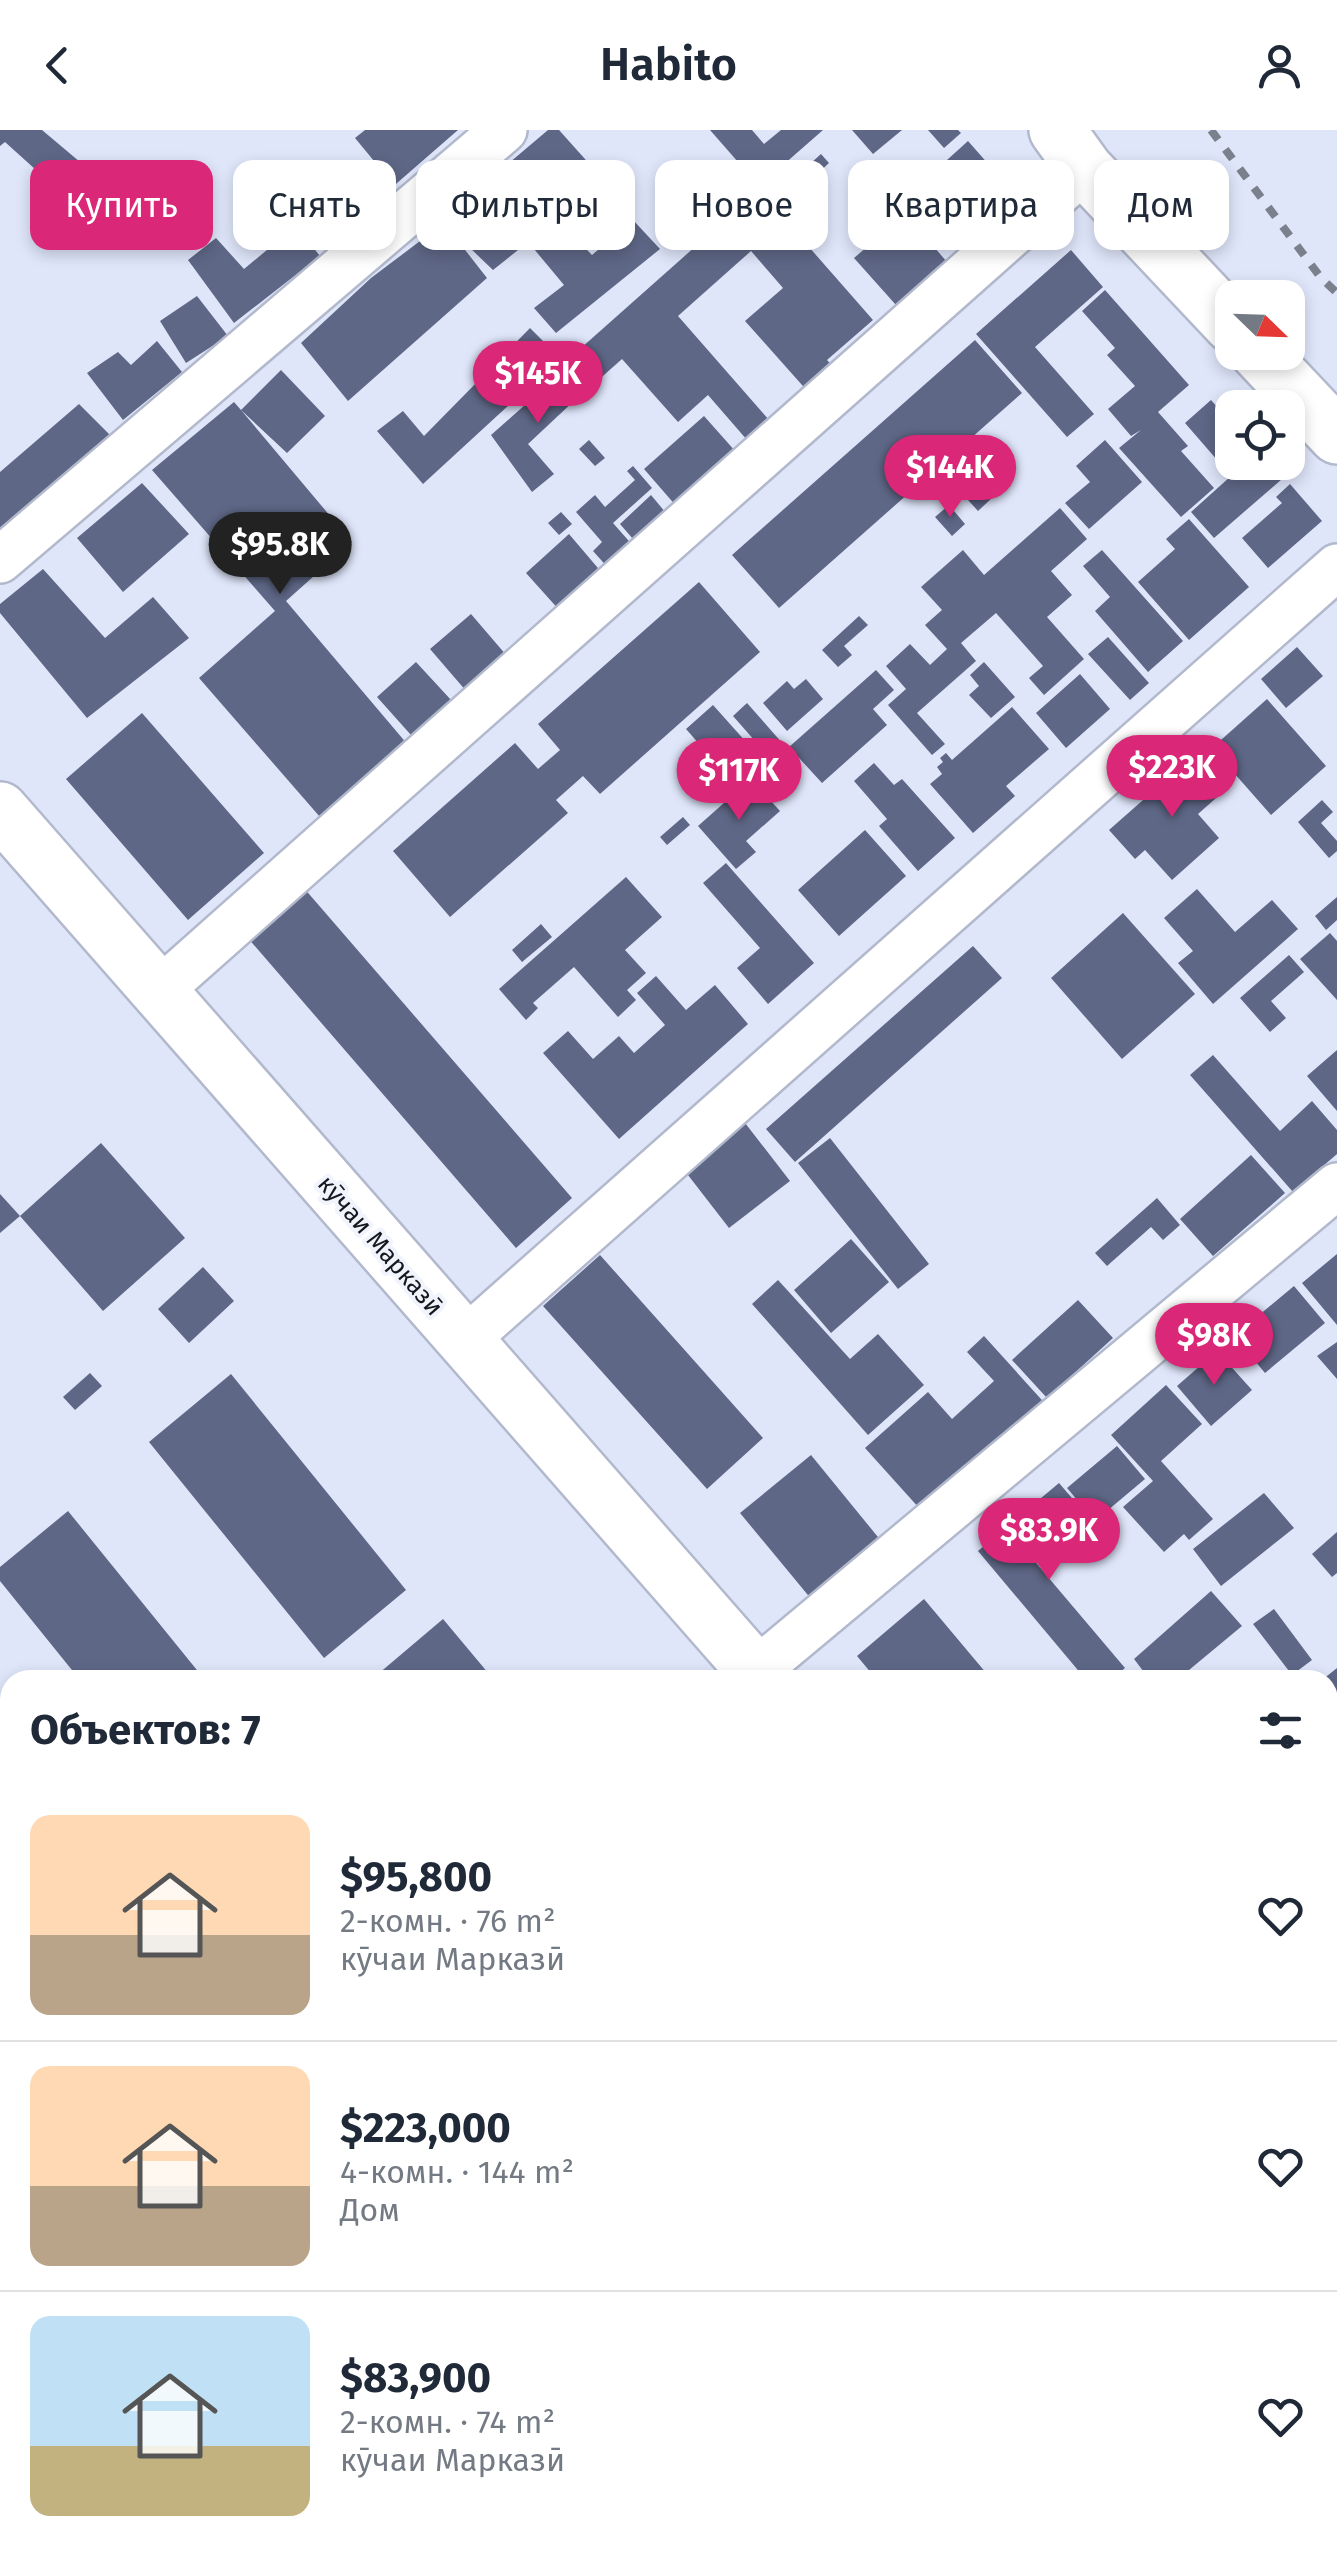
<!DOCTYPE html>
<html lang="ru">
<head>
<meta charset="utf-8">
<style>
	body { margin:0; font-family:"Fira Sans",sans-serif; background:#f2f2f3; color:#1f2937; height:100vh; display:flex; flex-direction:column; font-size:38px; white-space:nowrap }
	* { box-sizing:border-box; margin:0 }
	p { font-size:32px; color:#747a83 }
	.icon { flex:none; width:55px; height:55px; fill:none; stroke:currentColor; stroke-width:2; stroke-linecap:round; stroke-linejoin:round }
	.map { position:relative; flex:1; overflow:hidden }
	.sheet { position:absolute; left:0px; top:1540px; width:1338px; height:892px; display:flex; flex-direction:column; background:#fff; border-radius:30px 30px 0 0; box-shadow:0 5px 15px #0003 }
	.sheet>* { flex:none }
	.guide { position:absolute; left:30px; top:30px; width:1278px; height:90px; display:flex; gap:20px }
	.needle { width:65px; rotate:113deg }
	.buttons { position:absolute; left:1215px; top:150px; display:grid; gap:20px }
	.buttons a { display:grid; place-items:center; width:90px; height:90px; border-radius:20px; background:#fff; box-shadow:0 5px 15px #0003; font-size:50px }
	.price { position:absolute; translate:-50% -85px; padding:0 22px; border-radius:35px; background:#db2777; color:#fff; font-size:32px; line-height:65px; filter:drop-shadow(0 2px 5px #0008) }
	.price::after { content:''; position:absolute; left:50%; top:60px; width:30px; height:22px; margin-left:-15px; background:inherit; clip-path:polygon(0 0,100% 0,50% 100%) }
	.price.on { background:#222; color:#fff }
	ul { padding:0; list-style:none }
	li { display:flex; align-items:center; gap:30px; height:250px; padding:0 30px }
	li+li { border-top:2px solid #e0e1e3 }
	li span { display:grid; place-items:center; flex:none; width:280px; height:200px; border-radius:20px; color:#555 }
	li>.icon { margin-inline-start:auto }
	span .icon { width:120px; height:120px; fill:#fffc; stroke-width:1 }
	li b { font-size:42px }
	h2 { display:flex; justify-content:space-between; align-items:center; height:120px; padding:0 30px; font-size:42px }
	.chip { padding:0 35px; border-radius:20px; background:#fff; box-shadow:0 5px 15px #0003; font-size:35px; line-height:90px }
	.chip.on { background:#db2777; color:#fff }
	header { display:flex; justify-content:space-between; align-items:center; height:130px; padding:0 30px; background:#fff; font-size:45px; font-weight:600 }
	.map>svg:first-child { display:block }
	.building { fill:#5e6786 }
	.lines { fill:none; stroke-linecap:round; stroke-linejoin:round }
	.street-casing { stroke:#b3b9cd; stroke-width:50 }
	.secondary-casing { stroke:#b3b9cd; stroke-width:60 }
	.street { stroke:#fff; stroke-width:45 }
	.secondary { stroke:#fff; stroke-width:55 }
	.rail { stroke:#7b808d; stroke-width:8; stroke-dasharray:12 12; stroke-linecap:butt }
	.labels { text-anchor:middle; stroke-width:8; stroke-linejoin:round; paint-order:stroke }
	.street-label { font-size:25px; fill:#14171e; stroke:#f1f4fc }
</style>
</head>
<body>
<header><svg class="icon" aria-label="back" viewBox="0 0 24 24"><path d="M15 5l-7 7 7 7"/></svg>Habito<svg class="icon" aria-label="person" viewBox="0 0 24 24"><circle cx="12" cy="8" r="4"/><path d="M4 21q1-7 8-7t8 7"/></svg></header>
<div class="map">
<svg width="1337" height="2432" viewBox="0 0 1337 2432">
	<rect width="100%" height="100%" fill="#dfe6fa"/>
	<path class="building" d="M0,0h42l38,32 -24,26 -51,-46 -5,4z
		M365,0h93l-115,100 -25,-30 56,-39 -19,-23z
		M548,0h11l43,48 -46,40 -47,-55z
		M710,0h42l12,14 17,-14h42l-64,56z
		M852,0h50l-29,24z
		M928,0h30l3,3 -17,15z
		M968,11l59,67 -47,41 -36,-40 26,-23 -23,-26z
		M821,24l8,9 -30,28 -8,-10z
		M912,44l32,37 -23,21 33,38 -50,44 -50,-56 50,-43 -17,-19z
		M487,57l36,39 -15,13 10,11 -25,20 -49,-47z
		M759,60l114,130 -46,40 10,11 -27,23 -65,-73 38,-33 -32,-37 -73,65 98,112 -22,20 -46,-53 -30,27 -56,-63 -27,24 -23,-27z
		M556,88l36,37 41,-35 27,29 -104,84 -22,-25 30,-23 -35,-42z
		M444,93l43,55 -139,123 -47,-58 70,-65z
		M296,96l24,30 -86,67 -46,-63 28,-22 28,31z
		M1071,120l32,37 -68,60 59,67 -27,23 -91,-103z
		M1105,160l84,95 -31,27 30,34 -7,5 33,37 -33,29 -62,-69 22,-18 -10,6 -23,-27 27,-23 -28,-31 8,-7 -33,-37z
		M197,166l31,40 -42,27 -26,-42z
		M530,198l30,30 -137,126 -46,-53 26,-20 21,25z
		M975,210l47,53 -243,215 -47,-53z
		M157,211l25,31 -59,48 -36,-47 31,-21 13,13z
		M569,236l22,19 -63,59 26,30 -22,18 -41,-57z
		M281,240l44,46 -38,37 -46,-43 111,132 -66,59 122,144 -88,72 -121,-139 76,-67 -123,-141 82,-68 7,8z
		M1211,270l21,24v38h35l15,17 -68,59 -23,-26 40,-36 -46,-53z
		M79,274l33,33 -112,97v-62z
		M704,286l40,45 -60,54 -40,-46z
		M589,310l16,18 -10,8 -16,-17z
		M1105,310l37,42 -53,47 -24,-26 25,-21 -14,-16z
		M964,334l29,33 -15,14 -30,-33z
		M633,336l19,22 -39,35 22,25 -25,22 -17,-19 9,-9 -26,-30 19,-17 10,12 30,-27 -8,-9z
		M142,353l47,51 -66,58 -46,-54z
		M1290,354l32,37 -54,47 -26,-30 40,-35 -6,-6z
		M651,365l20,24 -31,28 -20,-23z
		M949,375l16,19 -13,12 -17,-19z
		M1060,378l27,31 -36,32 21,24 -25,22 37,42 -40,36 -15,-17 14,-12 -47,-53 -35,30 15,18 -59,52 28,31 -13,11 -44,-50 18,-16 -20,-23 24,-22 20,21 17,-16 -22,-24 17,-15 -21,-23 42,-37 21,25z
		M561,382l11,12 -13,11 -11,-12z
		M1189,389l60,68 -60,53 -51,-58 37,-33 -9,-10z
		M569,404l34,40 -42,38 -35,-39z
		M1102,420l81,91 -35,31 -53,-61 15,-14 -27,-31z
		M43,439l62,69 48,-41 36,41 -102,80 -87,-105v-9z
		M699,452l61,70 -160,142 -17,-18 -27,24 12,13 -118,104 -57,-66 122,-108 23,26 22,-19 -22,-26z
		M471,484l36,42 -40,36 -37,-43z
		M859,486l9,9 -24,21 8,9 -14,12 -16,-17z
		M1108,507l41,46 -19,17 -42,-46z
		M1297,517l26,29 -37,32 -25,-29z
		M416,532l36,39 -41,34 -34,-38z
		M984,532l31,35 -24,21 -22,-23 10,-9 -9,-11z
		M876,540l18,20 -21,19 14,16 -65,58 -33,-36z
		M1080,544l30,35 -44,39 -30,-35z
		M806,549l17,20 -36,32 -24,-28 24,-22 7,8z
		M1267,569l59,67 -55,49 -59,-67z
		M747,573l36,41 -14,13 -36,-41z
		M713,575l51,57 -28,24 -50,-57z
		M1012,577l37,42 -43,37 9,10 -42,37 -43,-49 12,-10 -5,-7 6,-5 -3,-4 6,-5 6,7z
		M142,583l122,140 -76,67 -122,-141z
		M1193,626l31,35 -26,23 21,24 -47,42 -27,-30 -10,9 -26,-29z
		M874,633l20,22 8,-6 53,59 -37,33 -39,-45 8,-7 -33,-38z
		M751,649l29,32 -34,30 10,11 -20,17 -38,-43z
		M1322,670l11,12 -12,11 16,18v10l-8,7 -31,-36z
		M683,687l7,8 -23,20 -7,-8z
		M865,700l41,46 -67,60 -41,-46z
		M726,733l88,100 -46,41 -31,-36 23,-20 -57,-65z
		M626,747l36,40 -37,33 21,23 -19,17 9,10 -18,17 -44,-50 -41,36 5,5 -12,12 -27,-31z
		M303,757l269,311 -56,50 -269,-311z
		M1197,759l38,43 37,-32 26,29 -85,75 -35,-41 15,-12 -29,-33z
		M1337,767v23l-11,10 -11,-14z
		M1123,783l72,81 -73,65 -71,-81z
		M541,794l11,13 -30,25 -10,-12z
		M1330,803l7,8v59l-37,-41z
		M973,816l29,32 -207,184 -29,-33z
		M1289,825l15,17 -33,29 15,17 -16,14 -30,-34z
		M656,846l30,34 29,-25 33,39 -129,115 -76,-86 25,-22 25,28 26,-23 15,17 31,-28 -28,-32z
		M1337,920v61l-30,-35z
		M1213,925l67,76 32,-30 25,29v24l-44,38 -103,-117z
		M742,989l48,62 -61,47 -48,-62z
		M830,1008l99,126 -31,25 -100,-126z
		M101,1013l84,95 -82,73 -83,-95z
		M1251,1025l34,38 -72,63 -33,-37z
		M0,1064l20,22 -20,17z
		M1157,1068l23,27 -17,15 -12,-13 -44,39 -12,-13z
		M851,1109l38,43 -58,51 -37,-43z
		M1337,1124v71l-35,-42z
		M600,1125l163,183 -56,51 -164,-183z
		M203,1137l31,34 -45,42 -31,-34z
		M778,1150l72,79 28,-25 46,51 -56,50 -116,-131z
		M1294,1156l31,37 -60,50 -31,-37z
		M1078,1170l35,38 -66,60 -35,-38z
		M984,1206l66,73 -121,110 -64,-71 63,-56 24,27 42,-38 -27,-29z
		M1337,1212v37l-20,-23z
		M1217,1221l35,39 -41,36 -34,-40z
		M90,1243l12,13 -27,24 -12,-13z
		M231,1244l175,216 -82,68 -175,-216z
		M1166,1255l36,39 -41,37 52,58 -24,21 -5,-6 -20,18 -41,-45 30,-26 -42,-46z
		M1117,1316l28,33 -50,42 -28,-33z
		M811,1325l71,87 -70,58 -72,-87z
		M1059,1353l25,29 -53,45 94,111 -14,12h-35l6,-5 -104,-124z
		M1264,1363l30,35 -73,58 -28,-37z
		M68,1381l137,169h-125l-80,-99v-14z
		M1337,1402v41l-5,4 -20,-23z
		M1211,1461l31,35 -65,54h-27l-16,-21z
		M924,1469l68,81h-115l-20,-24z
		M1274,1479l38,51 -20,15 -39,-51z
		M443,1489l51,61h-123z
		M1337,1538v61l-9,-12v-37h-6z
		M1337,1668v107l-9,-11v-55l2,-3 -2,-3v-27z
		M0,1872l10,11v20l-10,9z
		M1337,1911v37l-9,7v-36z
		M1328,1988l9,11v114l-9,-11z
		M381,2422h46l-1,10h-45z
		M441,2422h43l-1,10h-43z"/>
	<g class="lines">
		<g class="street-casing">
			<path id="street" d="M0,430l504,-430
				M159,861l926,-822
				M465,1210l872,-773
				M756,1541l581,-485
				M1328,1659l9,-9"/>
		</g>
		<g class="secondary-casing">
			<path id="secondary" d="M1057,0l28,39 147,156
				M1258,222l79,84
				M0,680l763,870
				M1328,2198l9,11"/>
		</g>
		<use href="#street" class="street"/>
		<use href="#secondary" class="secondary"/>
		<path class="rail" d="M1211,0l110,148 16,15"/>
	</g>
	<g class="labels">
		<g class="street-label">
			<text transform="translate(381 1115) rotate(49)" y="9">кӯчаи Марказӣ</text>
		</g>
	</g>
</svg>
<div class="buttons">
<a><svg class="needle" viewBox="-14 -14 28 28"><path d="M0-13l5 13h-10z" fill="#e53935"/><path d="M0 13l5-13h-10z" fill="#747a83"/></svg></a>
<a><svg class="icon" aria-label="locate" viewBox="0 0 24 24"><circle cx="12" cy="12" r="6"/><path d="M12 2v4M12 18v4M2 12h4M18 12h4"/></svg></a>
</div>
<b class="price" style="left:538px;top:296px">$145K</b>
<b class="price" style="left:950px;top:390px">$144K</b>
<b class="price on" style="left:280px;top:467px">$95.8K</b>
<b class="price" style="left:1172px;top:690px">$223K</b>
<b class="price" style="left:739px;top:693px">$117K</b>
<b class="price" style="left:1214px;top:1258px">$98K</b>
<b class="price" style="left:1049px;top:1453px">$83.9K</b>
<div class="guide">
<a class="chip on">Купить</a>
<a class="chip">Снять</a>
<a class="chip">Фильтры</a>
<a class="chip">Новое</a>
<a class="chip">Квартира</a>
<a class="chip">Дом</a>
</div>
<section class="sheet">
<h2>Объектов: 7<svg class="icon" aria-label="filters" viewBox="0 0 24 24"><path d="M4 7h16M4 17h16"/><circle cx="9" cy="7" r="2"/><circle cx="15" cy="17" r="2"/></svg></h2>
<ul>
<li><span style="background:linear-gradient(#ffd9b3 60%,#b9a48a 0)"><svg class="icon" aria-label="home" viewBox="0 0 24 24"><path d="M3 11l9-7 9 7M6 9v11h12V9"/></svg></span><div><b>$95,800</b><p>2-комн. · 76 m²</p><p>кӯчаи Марказӣ</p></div><svg class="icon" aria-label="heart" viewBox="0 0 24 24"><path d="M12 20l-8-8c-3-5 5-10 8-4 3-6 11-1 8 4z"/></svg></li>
<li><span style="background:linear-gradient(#ffd9b3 60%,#b9a48a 0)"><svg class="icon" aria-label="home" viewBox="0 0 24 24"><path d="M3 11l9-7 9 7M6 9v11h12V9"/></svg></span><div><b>$223,000</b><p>4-комн. · 144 m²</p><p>Дом</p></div><svg class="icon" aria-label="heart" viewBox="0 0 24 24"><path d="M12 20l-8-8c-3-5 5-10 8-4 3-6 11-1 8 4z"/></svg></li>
<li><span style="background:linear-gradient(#bfe0f5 65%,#c2b280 0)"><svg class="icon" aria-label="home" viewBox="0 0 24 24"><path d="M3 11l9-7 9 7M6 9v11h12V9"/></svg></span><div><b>$83,900</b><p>2-комн. · 74 m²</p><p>кӯчаи Марказӣ</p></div><svg class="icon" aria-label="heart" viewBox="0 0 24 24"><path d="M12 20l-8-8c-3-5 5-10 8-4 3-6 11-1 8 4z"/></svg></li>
</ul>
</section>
</div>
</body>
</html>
